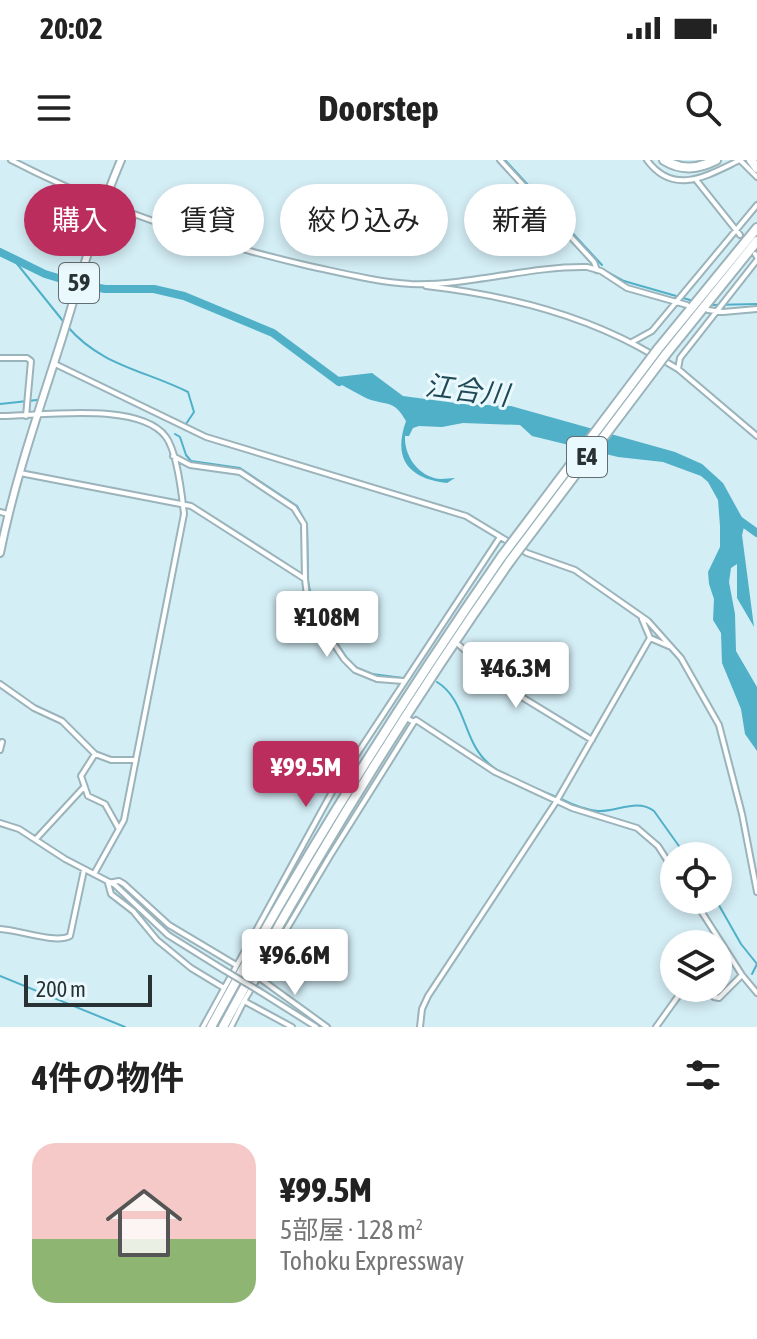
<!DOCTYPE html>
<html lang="ja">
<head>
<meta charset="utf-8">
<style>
	body { margin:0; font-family:"Asap Condensed","Noto Sans JP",sans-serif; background:#f6f6f6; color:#222; height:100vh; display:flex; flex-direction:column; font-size:30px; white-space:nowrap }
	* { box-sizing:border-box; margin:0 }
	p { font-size:26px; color:#767676 }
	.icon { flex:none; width:44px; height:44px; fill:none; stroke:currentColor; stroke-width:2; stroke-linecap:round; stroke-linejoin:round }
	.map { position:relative; height:867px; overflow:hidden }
	.sheet { display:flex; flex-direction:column; background:#fff; flex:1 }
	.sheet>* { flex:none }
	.banner { position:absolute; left:24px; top:24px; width:710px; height:72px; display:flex; gap:16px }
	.fabs { position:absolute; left:660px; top:682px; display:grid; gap:16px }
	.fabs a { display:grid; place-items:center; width:72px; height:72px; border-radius:50%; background:#fff; box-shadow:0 4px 12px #0003; font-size:40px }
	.scale { position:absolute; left:24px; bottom:20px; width:128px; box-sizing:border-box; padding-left:8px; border:4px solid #283235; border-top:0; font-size:22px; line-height:28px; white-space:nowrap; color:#283235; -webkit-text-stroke:6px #eaf9fe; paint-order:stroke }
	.price { position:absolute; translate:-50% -68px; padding:0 18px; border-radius:8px; background:#fff; color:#222; font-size:26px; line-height:52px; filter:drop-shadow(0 2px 4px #0008) }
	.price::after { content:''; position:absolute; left:50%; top:48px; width:24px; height:18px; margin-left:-12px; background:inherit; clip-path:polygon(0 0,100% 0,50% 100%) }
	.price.current { background:#bb2d5c; color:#fff }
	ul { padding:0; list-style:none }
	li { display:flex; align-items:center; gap:24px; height:200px; padding:0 32px }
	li+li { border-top:2px solid #e0e0e0 }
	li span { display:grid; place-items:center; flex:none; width:224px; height:160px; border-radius:24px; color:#555 }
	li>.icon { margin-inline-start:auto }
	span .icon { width:96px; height:96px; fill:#fffc; stroke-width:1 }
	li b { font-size:34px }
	h2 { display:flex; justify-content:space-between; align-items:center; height:96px; padding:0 32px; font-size:34px }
	.pill { padding:0 28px; border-radius:36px; background:#fff; box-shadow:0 4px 12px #0003; font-size:28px; line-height:72px }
	.pill.current { background:#bb2d5c; color:#fff }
	.status { display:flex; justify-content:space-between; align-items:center; height:56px; padding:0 40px; background:#fff; direction:ltr }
	.status svg { height:22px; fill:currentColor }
	header { display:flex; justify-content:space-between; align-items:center; height:104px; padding:0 32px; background:#fff; font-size:36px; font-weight:700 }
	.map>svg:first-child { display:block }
	.water { fill:#4fb0c8 }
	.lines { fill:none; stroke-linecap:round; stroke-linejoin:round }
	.stream { stroke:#4fb0c8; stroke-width:2 }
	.river { stroke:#4fb0c8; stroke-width:8 }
	.minor-casing { stroke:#9bb3ba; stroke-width:8 }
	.major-casing { stroke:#9bb3ba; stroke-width:10 }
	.highway-casing { stroke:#9bb3ba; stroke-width:12 }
	.minor { stroke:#fff; stroke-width:4 }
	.major { stroke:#fff; stroke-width:6 }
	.highway { stroke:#fff; stroke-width:8 }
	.minor-bridge-casing { stroke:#9bb3ba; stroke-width:8; stroke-linecap:butt }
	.highway-bridge-casing { stroke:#9bb3ba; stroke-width:12; stroke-linecap:butt }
	.minor-bridge { stroke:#fff; stroke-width:4 }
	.highway-bridge { stroke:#fff; stroke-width:8 }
	.labels { text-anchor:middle; stroke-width:6; stroke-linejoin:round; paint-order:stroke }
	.shield { fill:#eaf9fe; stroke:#626e71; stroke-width:2 }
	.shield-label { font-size:24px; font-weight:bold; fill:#283235 }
	.water-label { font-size:28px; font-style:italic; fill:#1f4a55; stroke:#eaf9fe }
</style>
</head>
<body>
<div class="status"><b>20:02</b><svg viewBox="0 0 49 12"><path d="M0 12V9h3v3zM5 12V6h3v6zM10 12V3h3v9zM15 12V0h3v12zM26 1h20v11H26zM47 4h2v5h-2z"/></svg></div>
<header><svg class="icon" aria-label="menu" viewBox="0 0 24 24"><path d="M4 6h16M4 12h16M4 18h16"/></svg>Doorstep<svg class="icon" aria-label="search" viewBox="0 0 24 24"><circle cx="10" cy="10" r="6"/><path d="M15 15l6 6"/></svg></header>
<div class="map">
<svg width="757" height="867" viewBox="0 0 757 867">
	<rect width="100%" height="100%" fill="#d4eef6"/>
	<path class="water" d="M372,213l31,23 60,8 48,2 164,46 27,12 21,19 22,40 -3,12 12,92 -17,-29v-34l-6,4 -2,14 6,32 1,37 21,36v64l-12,-17 -4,-25 -19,-46 -1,-30 -8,-13 1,-21 -5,-15 -1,-12 12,-25v-21l-2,-26 -10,-18 -7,-6 -38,-14 -45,-5 -86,-21 -12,-11 -57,-2 -21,4 -23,-1 -6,2 -4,8h-4c-1,18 11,37 29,42 7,2 14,0 21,0l-8,5c-40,-5 -54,-25 -41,-62 -13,-24 -22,-14 -42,-24 -12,-6 -23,-13 -35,-19z"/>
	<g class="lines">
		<path class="stream" d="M505,0l97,105
			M14,100l49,61
			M606,111l18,10 66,19
			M710,145l47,-1
			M67,166c34,40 77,44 121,66l6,20 -8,12
			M0,244l46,-5
			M175,274l5,3 6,18 5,6 49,7 57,38 10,19 1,56 4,21 6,13 29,43 10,10 15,6 31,4
			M437,522c28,17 26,56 48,78 17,18 49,27 71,37
			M561,639c12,6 23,11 37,12 19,1 39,-13 56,0l32,45
			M716,740l25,44 16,20 -5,10
			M0,816l125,51"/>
		<path class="river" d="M0,92l45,22 33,10 27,5h49l30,7 89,37 66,49
			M739,360l18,13"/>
		<g class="minor-casing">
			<path id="minor" d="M11,0c94,49 195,82 298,106 33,7 68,16 102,18 59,2 117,-18 176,-17l14,4 26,17 60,17
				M500,0l94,102 3,8
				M647,0c27,37 61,15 93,0l17,17
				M697,21l43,54
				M755,94l2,3
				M426,126c79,9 158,28 227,69
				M708,150l15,2 34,-3
				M632,182l20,-11 105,-126
				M0,198h27l4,3 -5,55
				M661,199l17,10 79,67
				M55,204l151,73 260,79 61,37 48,17 73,51 33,37 38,67 23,89 15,78
				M678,209l2,-11 77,-98
				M0,256c41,0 140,-15 166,21 11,15 16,58 18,77l-60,306 -30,54
				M173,296l17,9 50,7 54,36 10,16 1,55 2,18 8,19 29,43 11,11 22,9 26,2
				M20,313l171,33 114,73
				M0,352l8,2
				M642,459l8,19 21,9
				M459,485l48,43 85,52
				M0,524l34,24 28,13 33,33 16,6h25
				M408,559l6,3 2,-2 79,52 77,36 65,20 21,18 16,25
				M0,590l2,-8
				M95,594l-14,22 7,20 17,8 14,25
				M0,663l19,6 46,30 50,26 53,50 56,35
				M36,679l48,-52
				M694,740l48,75 15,18
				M0,769c20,1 55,15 70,7l14,-66
				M258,817l69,50
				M224,828l-33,-20 -34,-28 -24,-29 -22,-17 -3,-11 11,-2 5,3 45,41 67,40
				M702,828l12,9 5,1 23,-23
				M259,831l57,36
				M244,841l86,-145 84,-134
				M203,867l129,-235 168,-255
				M231,867l13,-26 48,26
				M420,867l2,-18 6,-13 128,-194 94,-164
				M656,867l28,-39"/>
		</g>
		<g class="major-casing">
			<path id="major" d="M0,393c15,-75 40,-145 63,-218 18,-58 34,-119 58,-175"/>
		</g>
		<g class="highway-casing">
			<path id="highway" d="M664,0c18,11 34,9 52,0
				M751,0l6,8
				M658,189l99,-121
				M666,194l91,-113
				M211,867c88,-163 186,-319 291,-471
				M223,867c86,-161 182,-316 287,-466"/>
		</g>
		<use href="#minor" class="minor"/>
		<use href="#major" class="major"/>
		<use href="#highway" class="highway"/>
		<g class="minor-bridge-casing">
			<path id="minor-bridge" d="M224,810l35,21"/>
		</g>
		<g class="highway-bridge-casing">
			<path id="highway-bridge" d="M502,396l156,-207
				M510,401l156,-207"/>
		</g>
		<use href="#minor-bridge" class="minor-bridge"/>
		<use href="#highway-bridge" class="highway-bridge"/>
	</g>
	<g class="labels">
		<g class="shield">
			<rect x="59" y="103" width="40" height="40" rx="6"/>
			<rect x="567" y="277" width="40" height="40" rx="6"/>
		</g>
		<g class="shield-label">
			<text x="79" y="131">59</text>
			<text x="587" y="305">E4</text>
		</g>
		<g class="water-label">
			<text transform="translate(467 230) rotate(7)" y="10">江合川</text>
		</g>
	</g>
</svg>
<div class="fabs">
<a><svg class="icon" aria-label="locate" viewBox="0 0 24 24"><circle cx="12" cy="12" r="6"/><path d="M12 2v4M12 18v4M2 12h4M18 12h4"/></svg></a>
<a><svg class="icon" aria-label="layers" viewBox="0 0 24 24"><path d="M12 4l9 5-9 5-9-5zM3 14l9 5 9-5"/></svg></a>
</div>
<div class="scale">200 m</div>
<b class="price" style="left:327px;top:499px">¥108M</b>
<b class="price" style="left:516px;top:550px">¥46.3M</b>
<b class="price current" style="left:306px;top:649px">¥99.5M</b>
<b class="price" style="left:295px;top:837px">¥96.6M</b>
<div class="banner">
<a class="pill current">購入</a>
<a class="pill">賃貸</a>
<a class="pill">絞り込み</a>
<a class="pill">新着</a>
</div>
</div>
<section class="sheet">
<h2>4件の物件<svg class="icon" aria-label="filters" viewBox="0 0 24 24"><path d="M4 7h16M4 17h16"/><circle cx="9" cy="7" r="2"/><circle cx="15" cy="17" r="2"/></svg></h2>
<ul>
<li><span style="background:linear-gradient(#f6c9c9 60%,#8fb573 0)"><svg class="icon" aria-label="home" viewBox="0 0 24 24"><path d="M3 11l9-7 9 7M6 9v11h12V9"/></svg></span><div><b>¥99.5M</b><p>5部屋 · 128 m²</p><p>Tohoku Expressway</p></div></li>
</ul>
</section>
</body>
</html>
